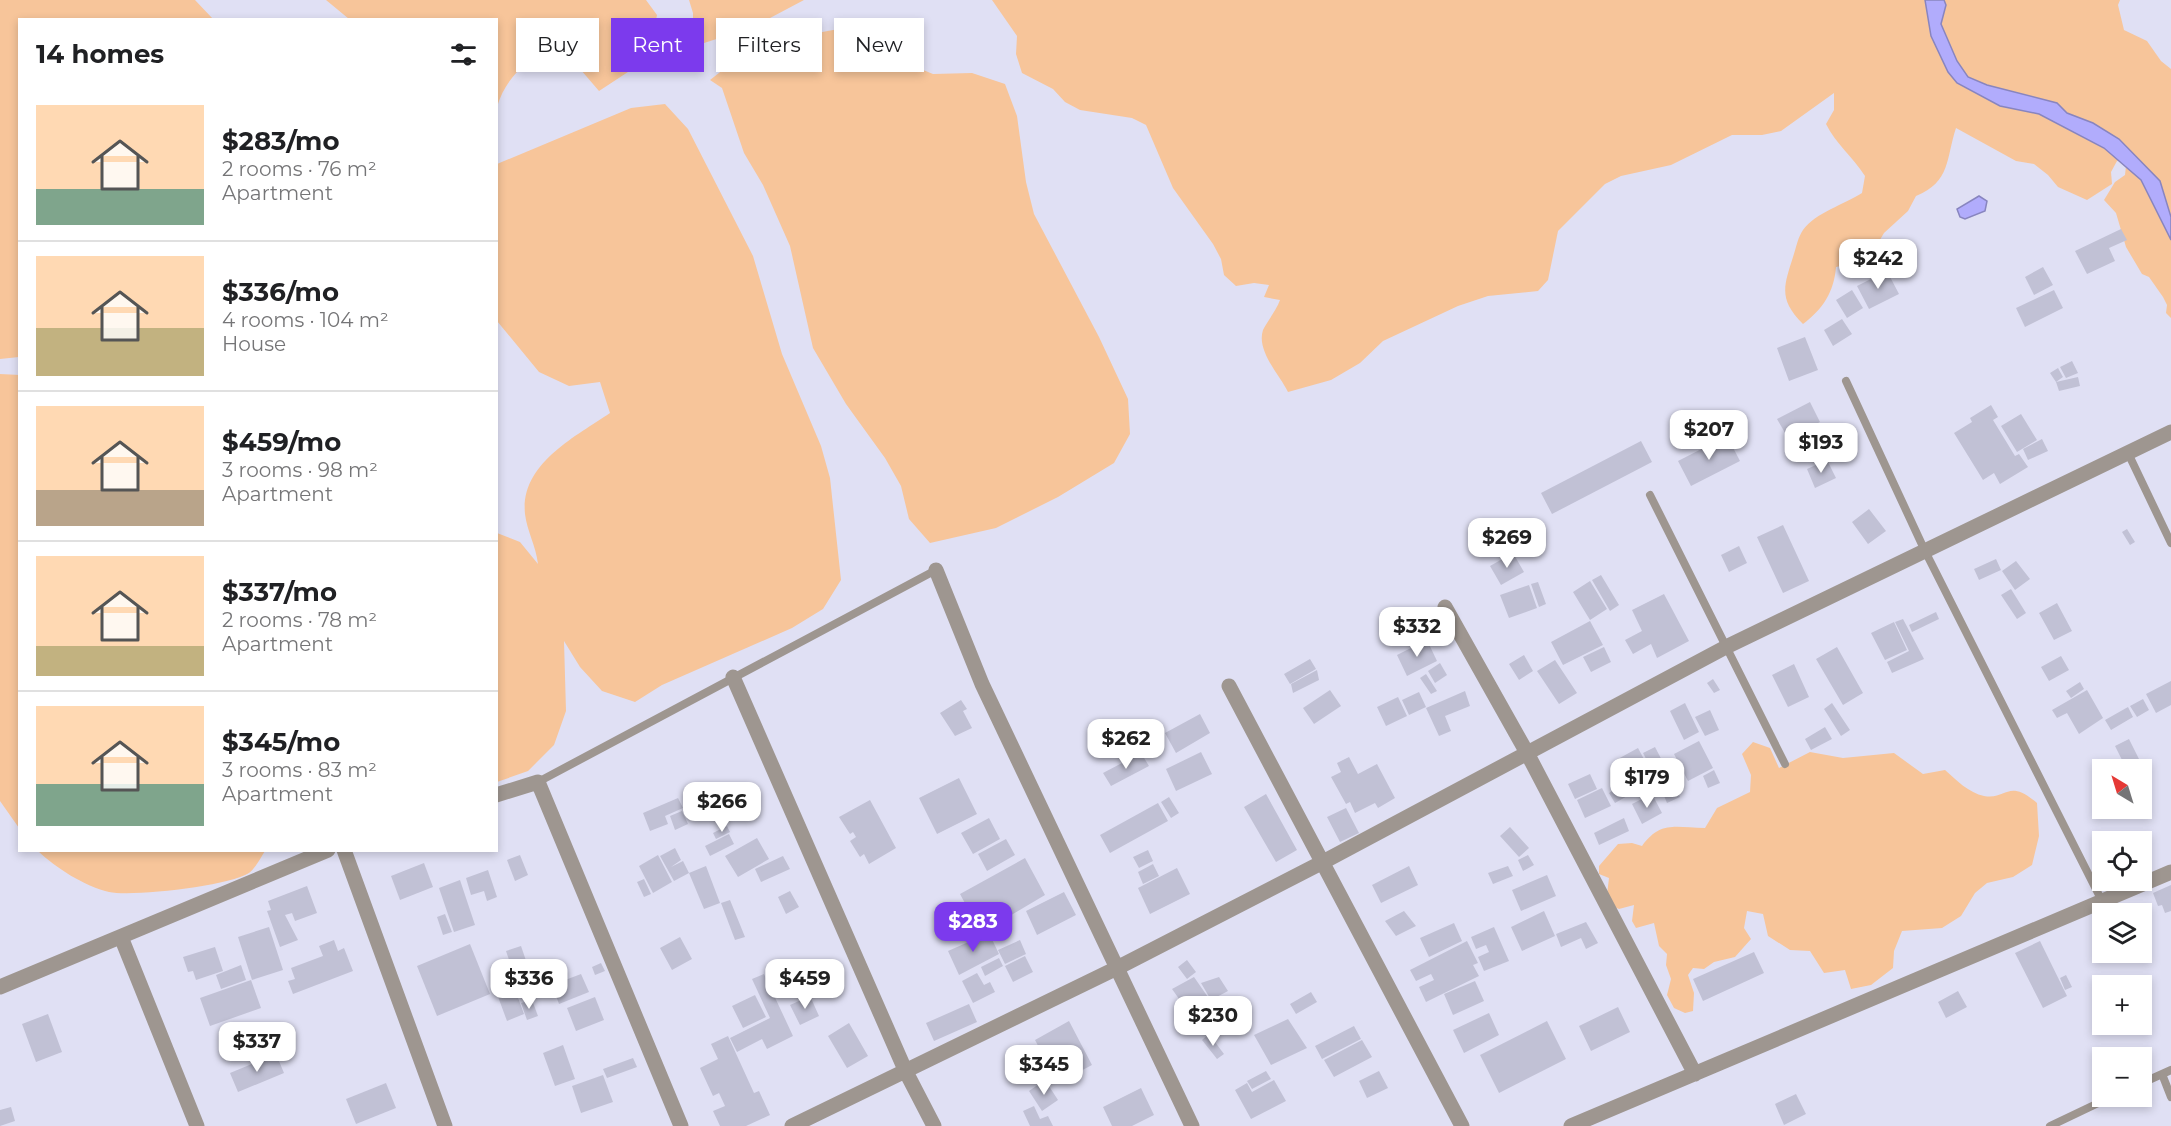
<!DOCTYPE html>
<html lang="en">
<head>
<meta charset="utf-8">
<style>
	body { margin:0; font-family:Montserrat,sans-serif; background:#f2f2f2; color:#202124; height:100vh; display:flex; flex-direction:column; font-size:22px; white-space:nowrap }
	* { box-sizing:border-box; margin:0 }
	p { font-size:20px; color:#757577 }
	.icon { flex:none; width:33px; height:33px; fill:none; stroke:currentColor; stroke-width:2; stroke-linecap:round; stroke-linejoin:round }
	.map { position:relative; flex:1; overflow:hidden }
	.drawer { position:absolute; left:18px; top:18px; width:480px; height:834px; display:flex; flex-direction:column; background:#fff; border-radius:0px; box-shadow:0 3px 9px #0003 }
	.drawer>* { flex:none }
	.guide { position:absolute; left:516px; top:18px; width:570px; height:54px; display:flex; gap:12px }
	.needle { width:39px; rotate:322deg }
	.controls { position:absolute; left:2092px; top:759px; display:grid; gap:12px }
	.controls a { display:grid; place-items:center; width:60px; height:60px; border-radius:0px; background:#fff; box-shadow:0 3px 9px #0003; font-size:30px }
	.price { position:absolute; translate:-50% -51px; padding:0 14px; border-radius:12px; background:#fff; color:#222; font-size:20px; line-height:39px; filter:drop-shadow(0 2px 3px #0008) }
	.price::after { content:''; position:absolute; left:50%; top:36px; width:18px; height:14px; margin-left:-9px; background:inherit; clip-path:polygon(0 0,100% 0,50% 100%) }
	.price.on { background:#7c3aed; color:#fff }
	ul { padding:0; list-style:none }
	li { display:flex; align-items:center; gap:18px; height:150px; padding:0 18px }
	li+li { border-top:2px solid #e0e0e0 }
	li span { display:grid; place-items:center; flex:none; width:168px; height:120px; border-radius:0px; color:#555 }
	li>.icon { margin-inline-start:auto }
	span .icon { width:72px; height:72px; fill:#fffc; stroke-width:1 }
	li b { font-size:26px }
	h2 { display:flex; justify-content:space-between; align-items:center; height:72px; padding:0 18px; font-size:26px }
	.chip { padding:0 21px; border-radius:0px; background:#fff; box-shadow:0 3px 9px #0003; font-size:21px; line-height:54px }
	.chip.on { background:#7c3aed; color:#fff }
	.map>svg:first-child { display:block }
	.green { fill:#f7c59a }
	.water { fill:#b1acfc; stroke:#8885bf; stroke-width:1.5 }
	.building { fill:#c1c1d5 }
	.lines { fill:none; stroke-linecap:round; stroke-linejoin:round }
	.service { stroke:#9e9690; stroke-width:8 }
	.minor { stroke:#9e9690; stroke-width:15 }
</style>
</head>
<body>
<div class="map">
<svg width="2171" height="1126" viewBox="0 0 2171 1126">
	<rect width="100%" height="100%" fill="#e0e0f4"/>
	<path class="green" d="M0,0h195l18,19 -193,1 -1,337 -19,2z
		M326,0h320l11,15 -7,36 -22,21 -29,19 -43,-50c-27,18 -50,35 -59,66l-1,-87 -147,-1z
		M689,0h115l-53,28 -47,15 -11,-12v-18z
		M992,0h1128l-2,5 6,25 23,11 14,20 10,8v249l-5,-5 1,-8 -4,-8 -14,-20 -7,-3 -16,-27 -10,-34 -12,-13 11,-18 10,-7 1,-9 -5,-7 -4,2 -6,11 1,12 -25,16 -29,-13 -10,-12 -14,-11 -18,-3 -60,-33c-10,30 -5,54 -40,68l-8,15 -24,22 -16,27 -32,7c-2,25 -13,42 -33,57 -25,-25 -19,-38 -10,-67 3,-9 5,-20 10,-27 12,-17 42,-26 59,-37l3,-17c-12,-19 -29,-32 -39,-52l8,-14v-17l-53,38 -19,4h-30l-61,30 -50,11 -16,8 -47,47 -10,49 -10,11 -50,5 -30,10 -75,35 -23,22 -29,17 -43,12c-8,-17 -32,-41 -25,-62 3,-7 13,-19 17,-30l-16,-3 5,-12 -15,-2 -18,3 -12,-11 -3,-16 -8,-15 -40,-56 -27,-63 -14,-7 -52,-8 -15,-8 -12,-13 -31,-16 -6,-19 1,-18z
		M844,28l32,12 25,21 32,13 39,-1 33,11 12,32 9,66 8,32 65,123 29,62 2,35 -16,29 -56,34 -62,31 -66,15 -21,-24 -8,-33 -16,-28 -39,-54 -33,-56 -23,-102 -27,-61 -19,-32 -22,-65 -12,-8 28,-22 68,-23z
		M665,104l23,25 65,127 29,98 39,92 9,32 11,102 -18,29 -31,19 -130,57 -27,17 -33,-11 -22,-24 -16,-26 2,70 -12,34 -26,26 -31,11v-249l23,9 18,22c-2,-18 -11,-33 -13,-50 -5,-50 50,-77 85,-101l-10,-31 -31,4 -30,-14 -42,-51v-157l134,-56z
		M0,374l20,1 -1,453 -19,-27z
		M1753,742l17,6 9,20 31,-16 33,6 51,-5 29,21 22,-4c11,10 24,23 39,26 24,4 23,-18 53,7l2,33 -7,29 -19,12 -26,6 -12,10 -14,23 -19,12 -40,3 -8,20 -1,17 -22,17 -20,4 -6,-19 -21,3 -14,-22 -20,-1 -22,-14 -5,-22 -16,-3 -3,17 7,11 -16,18 -21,5 -10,7 -11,-1 -5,7 6,18 -1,18 -8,2 -11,-5 -7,-13 4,-16 -5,-14 1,-11 -8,-8 -5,-23 -18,5 -4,-7 2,-16 -15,4 -13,-6 3,-25 -10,-4v-8l19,-22 14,-1 10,3c19,-26 34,-18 63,-18l12,-20 33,-16 1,-17 -9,-21z
		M38,851h227c-4,6 -10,18 -16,22 -21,13 -116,24 -140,19 -25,-6 -53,-24 -71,-41z"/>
	<path class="water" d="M1925,0h19l2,5 -5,19 16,37 11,16 19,8 70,18 10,10 26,10 26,16 41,42 11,36v23l-30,-60 -37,-32 -65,-34 -39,-8 -43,-23 -9,-11 -17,-36z
		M1979,196l8,5 -2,10 -20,8 -5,-2 -3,-8z"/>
	<path class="building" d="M2121,229l6,11 -18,8 6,13 -28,13 -12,-23z
		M2043,267l10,18 -19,10 -9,-18z
		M1887,271l12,23 -30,15 -12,-23z
		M1852,290l11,18 -16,10 -11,-18z
		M2054,290l9,18 -38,19 -9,-19z
		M1842,319l10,15 -19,12 -9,-16z
		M1805,337l13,33 -29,11 -12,-33z
		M2072,361l6,12 -12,5 -6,-11z
		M2058,368l5,9 -7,5 -6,-9z
		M2078,377l2,9 -21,5 -3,-9z
		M1810,402l10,20 -32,16 -11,-19z
		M1991,405l7,12 -5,3 22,36 4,-2 9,13 -28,17 -6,-11 -11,7 -29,-47 18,-11 -2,-4z
		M2021,414l16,26 -20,12 -16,-26z
		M1727,436l13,25 -49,25 -13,-25z
		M2042,439l6,12 -20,9 -5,-11z
		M1641,441l11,21 -100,52 -11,-21z
		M1827,460l9,18 -21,10 -8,-19z
		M1869,509l17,22 -18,13 -16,-22z
		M1783,525l26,56 -26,12 -26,-56z
		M2127,529l8,13 -5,3 -8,-13z
		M1739,546l8,17 -18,9 -8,-17z
		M1513,553l11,19 -23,13 -11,-19z
		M1996,559l5,11 -22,10 -5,-11z
		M2016,561l14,18 -15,11 -13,-19z
		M1601,575l18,30 -9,6 -18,-31z
		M1590,581l17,28 -17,11 -17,-28z
		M1538,582l8,22 -7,3 -8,-23z
		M1529,585l8,23 -28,10 -9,-23z
		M2011,589l15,24 -9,6 -16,-24z
		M1664,594l25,47 -32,17 -6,-14 -18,10 -8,-14 17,-9 -10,-21z
		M2057,603l15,28 -18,9 -15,-27z
		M1936,612l3,7 -27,13 -3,-7z
		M1903,619l21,40 -32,14 -5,-11 22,-11 -14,-29z
		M1590,621l13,24 -40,20 -12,-23z
		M1894,622l13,28 -22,10 -14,-27z
		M1427,640l10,21 -30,15 -10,-21z
		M1604,647l7,15 -20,10 -8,-15z
		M1837,647l26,46 -20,12 -27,-46z
		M1524,655l9,16 -14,9 -10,-16z
		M2061,656l8,14 -20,11 -8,-14z
		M1310,659l6,10 -26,15 -6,-10z
		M1555,660l22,33 -18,11 -22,-33z
		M1440,663l7,12 -12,8 -7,-12z
		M1794,664l15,33 -21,10 -16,-32z
		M1317,670l2,10 -26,13 -2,-9z
		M1426,674l11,17 -6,3 -11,-16z
		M1713,679l7,11 -6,3 -7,-10z
		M2171,681v24l-15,8 -10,-19z
		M2080,682l4,7 -13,9 -5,-7z
		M1330,690l11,16 -27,18 -11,-16z
		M2087,690l16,28 -24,16 -12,-21 -10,5 -5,-8z
		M1465,691l5,15 -25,10 6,15 -12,5 -13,-28z
		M1419,692l7,15 -17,8 -7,-15z
		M1398,697l9,19 -21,10 -9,-19z
		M2143,699l6,11 -12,7 -7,-11z
		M961,700l6,9 -4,2 9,17 -17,8 -15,-23z
		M1685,703l14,29 -15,8 -14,-29z
		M1832,703l18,27 -9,6 -17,-27z
		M2128,707l5,10 -22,13 -6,-10z
		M1710,710l9,20 -14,6 -10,-19z
		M1200,714l10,19 -34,20 -11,-20z
		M1152,725l7,12 -16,9 -7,-11z
		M1825,727l7,12 -21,11 -6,-11z
		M2129,739l13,26 -9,5h-6l-12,-24z
		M1699,741l14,27 -25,13 -14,-27z
		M1655,747l12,23 -12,6 -12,-23z
		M1638,748l15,28 -22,12 -15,-28z
		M1201,752l11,22 -36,17 -10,-22z
		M1141,753l8,13 -38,20 -8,-13z
		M1349,757l9,17 19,-10 18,34 -17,10 -3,-5 -20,10 -5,-11 -4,2 -15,-27 10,-5 -4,-9z
		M1714,770l6,13 -12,5 -5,-12z
		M1590,774l7,15 -22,10 -7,-15z
		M959,778l18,36 -40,20 -18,-36z
		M1623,784l6,11 -14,8 -6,-10z
		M1674,785l6,12 -13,6 -5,-12z
		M1602,788l9,18 -26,12 -8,-18z
		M1266,794l31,56 -21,12 -32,-55z
		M1652,794l10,19 -20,11 -10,-20z
		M1169,797l10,16 -8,5 -10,-16z
		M678,798l5,10 -18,8 3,8 -18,7 -7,-18z
		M870,800l26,48 -27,16 -5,-10 -4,3 -10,-16 6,-4 -3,-5 -3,2 -11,-17z
		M1158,803l10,18 -58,32 -10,-18z
		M1346,808l13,25 -19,9 -13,-25z
		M682,811l6,13 -13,6 -5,-14z
		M989,818l11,21 -27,15 -12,-21z
		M1624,818l5,13 -30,14 -5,-12z
		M727,826l3,6 -14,7 -3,-6z
		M1510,827l19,21 -10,9 -19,-21z
		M729,834l5,10 -24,12 -5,-10z
		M757,838l12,21 -31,18 -13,-21z
		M1006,839l9,16 -28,16 -9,-17z
		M675,848l6,12 -10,7 12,-6 6,12 17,-7 14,37 -16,6 -15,-36 -15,8 -14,-25z
		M1148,850l5,11 -14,7 -6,-11z
		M520,855l8,20 -13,6 -8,-21z
		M658,855l14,27 -19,11 -14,-27z
		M1528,855l6,10 -11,6 -5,-11z
		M783,856l7,13 -29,13 -6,-13z
		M1025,858l20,37 -64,38 -21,-39z
		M424,863l9,24 -33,13 -9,-24z
		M1153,864l6,12 -16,8 -5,-12z
		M1409,866l9,19 -37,18 -9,-18z
		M1508,866l5,10 -20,8 -5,-11z
		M1177,868l13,26 -40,20 -12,-26z
		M488,870l9,27 -10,4 -3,-10 -13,4 -5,-17z
		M1547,875l9,21 -35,15 -9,-21z
		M644,879l7,15 -7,3 -7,-15z
		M460,880l15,45 -21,7 -15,-44z
		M2171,885v26l-6,2 -3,-8 -4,1 -5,-13z
		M307,886l10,27 -22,8 -3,-8 -7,2 13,25 -18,7 -13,-36 4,-1 -3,-9z
		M790,891l9,16 -13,7 -8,-17z
		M1064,892l12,23 -39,20 -11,-24z
		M730,900l15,37 -10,3 -14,-37z
		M1404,911l12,15 -20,10 -11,-15z
		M1544,911l11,25 -33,15 -11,-24z
		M445,914l7,18 -9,3 -6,-18z
		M1586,922l12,21 -12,6 -5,-11 -20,9 -5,-13z
		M1454,923l8,18 -33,16 -9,-19z
		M269,927l14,43 -31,10 -14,-43z
		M1494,927l15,34 -25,10 -6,-14 11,-5 -3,-7 -10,4 -5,-12z
		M989,933l10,21 -40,21 -11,-24z
		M680,937l12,22 -20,11 -12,-22z
		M334,940l4,11 6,-3 9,23 -60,23 -5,-13 7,-2 -4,-11 32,-12 -4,-10z
		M1020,940l6,14 -21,10 -7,-14z
		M1467,941l11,22 -5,2 6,11 -53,26 -7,-15 15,-7 -3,-6 -15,7 -6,-11z
		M2040,941l27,55 -24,12 -28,-55z
		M470,944l20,50 -53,22 -20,-50z
		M521,946l11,32 -15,5 -11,-32z
		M215,947l8,24 -27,9 -3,-9 -5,1 -5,-15z
		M1754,952l10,21 -61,28 -10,-22z
		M1025,956l8,16 -20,10 -8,-16z
		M999,958l4,8 -18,10 -4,-9z
		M1187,960l9,12 -9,7 -9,-12z
		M601,963l4,8 -10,4 -3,-8z
		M241,965l5,15 -25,9 -5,-14z
		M977,973l7,12 6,-3 5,10 -22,11 -11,-22z
		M581,974l8,18 -30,12 -7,-19z
		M764,974l29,62 -26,13 -5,-10 -25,13 -7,-14 40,-20 -18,-39z
		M2066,975l6,12 -7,3 -5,-12z
		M1194,977l16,23 -21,13 -17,-24z
		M1219,977l9,14 -17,9 -10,-17z
		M251,980l10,28 -51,18 -10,-28z
		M1475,981l9,20 -31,14 -9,-21z
		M514,987l10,27 -17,7 -10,-27z
		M1958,991l9,16 -21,11 -8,-16z
		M1311,992l6,10 -21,12 -6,-10z
		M755,995l11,22 -23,11 -11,-22z
		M810,996l9,20 -19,9 -10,-20z
		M595,997l9,23 -28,11 -9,-23z
		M532,1000l6,16 -11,4 -6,-17z
		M1226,1002l13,20 -13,9 -13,-19z
		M969,1004l8,18 -43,19 -8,-18z
		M1618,1007l12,25 -39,19 -12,-25z
		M1489,1013l10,22 -35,18 -11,-23z
		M48,1014l14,38 -26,10 -14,-38z
		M1288,1019l19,29 -36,17 -17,-30z
		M1069,1021l23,44 -34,18 -23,-43z
		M1547,1021l19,38 -67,34 -19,-38z
		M849,1023l19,33 -21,12 -19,-32z
		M1354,1026l7,13 -39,20 -7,-13z
		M1209,1034l15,20 -7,5 -15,-19z
		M728,1036l26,57 5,-2 11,24 -24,11h-26l-7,-15 12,-5 -6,-13 -6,3 -13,-28 18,-9 -7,-15z
		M1362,1040l10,17 -38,20 -10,-17z
		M563,1045l12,34 -20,7 -12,-33z
		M276,1054l8,19 -46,19 -8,-19z
		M633,1058l4,9 -30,11 -4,-9z
		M1266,1071l5,8 -19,10 -5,-8z
		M1379,1071l9,17 -21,10 -8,-17z
		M603,1075l10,27 -32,11 -9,-27z
		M1045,1080l13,20 -16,11 -13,-20z
		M1274,1080l12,21 -35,18 -16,-29 12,-7 5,9z
		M386,1083l10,25 -40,16 -10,-25z
		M1141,1088l13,27 -22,11h-20l-9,-19z
		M1796,1094l10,20 -22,11 -9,-21z
		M1034,1106l6,13 8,-3 5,10h-23l-7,-15z
		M11,1107l4,14 -15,5v-16z"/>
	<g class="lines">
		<path class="service" d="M1846,381l79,170 177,350
			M2128,453l43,90
			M1650,495l135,269
			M538,782l398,-212
			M2162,1074l9,23
			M2142,1083l29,-13
			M2050,1126l63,-30"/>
		<path class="minor" d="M936,570l46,114 210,442
			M1445,607l81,144 169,323
			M733,677l173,395 28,54
			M1229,686l233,440
			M496,795l42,-13 143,344
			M344,850l101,276
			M121,937l76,189
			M0,987l328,-137
			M792,1126l325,-158 206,-106 403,-215 445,-215
			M1571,1126l600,-254"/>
	</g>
</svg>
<div class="controls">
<a><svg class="needle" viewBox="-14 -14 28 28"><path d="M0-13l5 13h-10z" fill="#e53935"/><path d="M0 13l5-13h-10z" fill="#757577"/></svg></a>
<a><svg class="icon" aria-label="locate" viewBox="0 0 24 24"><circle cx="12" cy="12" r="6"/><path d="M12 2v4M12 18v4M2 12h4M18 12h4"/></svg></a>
<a><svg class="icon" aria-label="layers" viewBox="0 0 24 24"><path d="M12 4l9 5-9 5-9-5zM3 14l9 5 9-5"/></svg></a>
<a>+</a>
<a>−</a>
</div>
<b class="price" style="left:1878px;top:290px">$242</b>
<b class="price" style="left:1709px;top:461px">$207</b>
<b class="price" style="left:1821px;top:474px">$193</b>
<b class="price" style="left:1507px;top:569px">$269</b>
<b class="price" style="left:1417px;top:658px">$332</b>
<b class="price" style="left:1126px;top:770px">$262</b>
<b class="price" style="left:1647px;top:809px">$179</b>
<b class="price" style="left:722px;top:833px">$266</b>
<b class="price on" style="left:973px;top:953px">$283</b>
<b class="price" style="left:529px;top:1010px">$336</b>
<b class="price" style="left:805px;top:1010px">$459</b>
<b class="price" style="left:1213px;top:1047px">$230</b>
<b class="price" style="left:257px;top:1073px">$337</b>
<b class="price" style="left:1044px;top:1096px">$345</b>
<div class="guide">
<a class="chip">Buy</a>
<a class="chip on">Rent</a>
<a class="chip">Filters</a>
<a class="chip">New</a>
</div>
<section class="drawer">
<h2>14 homes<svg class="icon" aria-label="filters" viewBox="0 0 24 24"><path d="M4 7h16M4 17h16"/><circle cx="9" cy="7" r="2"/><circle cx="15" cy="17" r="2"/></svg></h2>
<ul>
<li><span style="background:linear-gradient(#ffd9b3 70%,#7fa58c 0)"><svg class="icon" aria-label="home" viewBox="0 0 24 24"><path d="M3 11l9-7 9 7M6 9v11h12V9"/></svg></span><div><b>$283/mo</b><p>2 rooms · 76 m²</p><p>Apartment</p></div></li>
<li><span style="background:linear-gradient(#ffd9b3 60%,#c2b280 0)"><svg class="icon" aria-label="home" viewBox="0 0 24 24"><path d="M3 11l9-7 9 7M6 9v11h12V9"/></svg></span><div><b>$336/mo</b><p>4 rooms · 104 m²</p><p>House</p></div></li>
<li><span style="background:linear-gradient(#ffd9b3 70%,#b9a48a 0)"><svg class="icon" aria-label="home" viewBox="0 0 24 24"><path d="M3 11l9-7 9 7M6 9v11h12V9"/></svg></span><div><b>$459/mo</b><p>3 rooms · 98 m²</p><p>Apartment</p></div></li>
<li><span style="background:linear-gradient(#ffd9b3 75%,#c2b280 0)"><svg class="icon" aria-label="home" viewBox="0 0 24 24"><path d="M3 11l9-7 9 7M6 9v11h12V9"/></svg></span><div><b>$337/mo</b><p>2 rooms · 78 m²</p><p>Apartment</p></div></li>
<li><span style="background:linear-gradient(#ffd9b3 65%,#7fa58c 0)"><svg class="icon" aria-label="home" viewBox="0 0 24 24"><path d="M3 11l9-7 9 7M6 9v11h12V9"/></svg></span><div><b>$345/mo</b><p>3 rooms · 83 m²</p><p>Apartment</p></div></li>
</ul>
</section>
</div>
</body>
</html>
